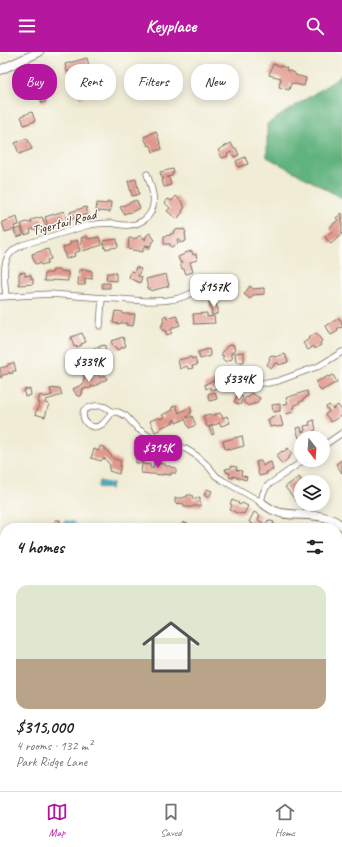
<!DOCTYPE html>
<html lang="en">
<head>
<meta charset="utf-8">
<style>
	body { margin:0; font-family:Caveat,sans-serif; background:#f6f6f6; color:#202124; height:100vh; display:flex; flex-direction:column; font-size:15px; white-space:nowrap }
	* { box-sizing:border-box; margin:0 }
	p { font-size:13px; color:#757577 }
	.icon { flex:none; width:22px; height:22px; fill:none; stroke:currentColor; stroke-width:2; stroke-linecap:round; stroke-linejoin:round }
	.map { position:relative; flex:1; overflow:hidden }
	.sheet { position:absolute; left:0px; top:471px; width:342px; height:268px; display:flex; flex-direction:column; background:#fff; border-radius:16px 16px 0 0; box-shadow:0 2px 10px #0003 }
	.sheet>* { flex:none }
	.guide { position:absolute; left:12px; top:12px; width:318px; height:36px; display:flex; gap:8px }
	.needle { width:26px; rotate:163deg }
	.fabs { position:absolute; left:294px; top:379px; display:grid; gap:8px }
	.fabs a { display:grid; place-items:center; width:36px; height:36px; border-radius:50%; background:#fff; box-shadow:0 2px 10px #0003; font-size:20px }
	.price { position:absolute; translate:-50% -34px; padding:0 9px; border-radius:8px; background:#fff; color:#222; font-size:13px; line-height:26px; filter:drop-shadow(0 1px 2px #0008) }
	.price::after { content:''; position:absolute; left:50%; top:24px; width:12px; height:9px; margin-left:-6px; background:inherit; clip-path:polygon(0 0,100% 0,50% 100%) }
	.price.on { background:#b5179e; color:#fff }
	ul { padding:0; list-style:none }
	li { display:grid; align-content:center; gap:8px; height:212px; padding:0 16px }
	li+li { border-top:1px solid #e0e0e0 }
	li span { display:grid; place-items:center; height:124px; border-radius:12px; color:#555 }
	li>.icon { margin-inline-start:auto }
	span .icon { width:72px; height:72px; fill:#fffc; stroke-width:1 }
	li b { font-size:17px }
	h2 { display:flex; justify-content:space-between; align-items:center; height:48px; padding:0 16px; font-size:17px }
	.pill { padding:0 14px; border-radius:16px; background:#fff; box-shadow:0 2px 10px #0003; font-size:14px; line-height:36px }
	.pill.on { background:#b5179e; color:#fff }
	header { display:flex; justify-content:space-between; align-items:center; height:52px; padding:0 16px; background:#b5179e; color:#fff; font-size:18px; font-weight:700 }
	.tab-bar { display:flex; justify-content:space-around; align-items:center; height:56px; border-top:1px solid #e0e0e0; background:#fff; font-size:11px; color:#757577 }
	.tab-bar a { display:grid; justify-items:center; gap:2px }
	.tab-bar .on { color:#b5179e }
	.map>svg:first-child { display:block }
	.forest { fill:#61b27e; stroke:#4e6e4e }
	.water { fill:#4ab2c8; stroke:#426e73 }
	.building { fill:#e0988d }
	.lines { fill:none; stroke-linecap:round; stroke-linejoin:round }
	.street-casing { stroke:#7a6e5e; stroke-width:7 }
	.secondary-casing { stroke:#7a6e5e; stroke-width:10 }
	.street { stroke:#fff; stroke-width:5.5 }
	.secondary { stroke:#fff; stroke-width:8 }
	.labels { text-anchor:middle; stroke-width:3; stroke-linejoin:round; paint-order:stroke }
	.street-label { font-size:14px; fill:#3b2a1e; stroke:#fdfcf7 }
</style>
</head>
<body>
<header><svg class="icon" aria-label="menu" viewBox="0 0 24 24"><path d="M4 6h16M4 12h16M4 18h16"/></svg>Keyplace<svg class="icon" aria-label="search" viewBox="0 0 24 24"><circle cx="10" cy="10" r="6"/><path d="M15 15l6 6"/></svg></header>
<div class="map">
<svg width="342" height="739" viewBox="0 0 342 739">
	<rect width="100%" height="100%" fill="#fdfcf7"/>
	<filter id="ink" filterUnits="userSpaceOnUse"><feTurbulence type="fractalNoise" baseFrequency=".025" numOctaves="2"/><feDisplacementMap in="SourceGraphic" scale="8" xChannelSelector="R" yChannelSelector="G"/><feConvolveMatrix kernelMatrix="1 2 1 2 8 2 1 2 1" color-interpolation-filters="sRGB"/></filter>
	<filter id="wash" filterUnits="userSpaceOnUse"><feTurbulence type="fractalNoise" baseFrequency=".012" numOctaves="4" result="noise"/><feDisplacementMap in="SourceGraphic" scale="16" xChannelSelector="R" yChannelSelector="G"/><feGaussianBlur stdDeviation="0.9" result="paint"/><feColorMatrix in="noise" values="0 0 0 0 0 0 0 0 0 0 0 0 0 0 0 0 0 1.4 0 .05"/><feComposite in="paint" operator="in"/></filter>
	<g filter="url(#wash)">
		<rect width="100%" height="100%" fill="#f0ecd5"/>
		<path class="forest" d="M342,22v124l-75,-41v-33l73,-47z"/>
		<path class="water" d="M99,429l13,3 -1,5 -13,-2z
			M65,469l9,1 1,2 -2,4h-4l-1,-1 -4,-1 -1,-3z"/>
		<g id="blocks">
			<path class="building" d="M87,6l2,8 -22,6 -2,-8z
				M273,12l14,4 -1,2 9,3v2l11,3 -2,8 -13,-3 -2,7 -10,-3 2,-9 -12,-3z
				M45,30l2,6 -2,1 3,9 -3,1 1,3 -4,1 -4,-12 -3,1 -1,-6z
				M85,33l4,9 -9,4 -3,-9z
				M32,60l3,9 -11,4 -3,-9z
				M156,79l6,18 -9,3 -2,-7 -3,1 -4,-9 7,-3v-1z
				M27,86l5,11 -13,5 -4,-11z
				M231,91l3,6 2,-1 3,7 -5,2 -3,-5 -4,2 1,2 -6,2 -4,-8z
				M245,105l3,7 -10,3 -2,-6z
				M173,117l1,4h-2v3l-5,1 1,1h1l2,7 -7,2 -2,-7 2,-1 -1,-1h-1l-2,-6z
				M136,127l3,15 -7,2 -4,-15z
				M176,144l8,8 -1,1 2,2 -3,4 1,1 -6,7 -10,-8 3,-3 -5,-5 3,-4 4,2z
				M136,148l4,8 -11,5v-1l-5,2 -4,-7z
				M107,150h4l-1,10 -14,-1 1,-8 10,1z
				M86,155l2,7 -16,5 -2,-7z
				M64,159l3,11 -13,4v-2l-6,2 -3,-9z
				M342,161v19l-1,1 1,1 -11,10 -6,-7 7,-6 -3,-3 9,-8 -2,-2z
				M17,165l2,8 -5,1 1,3 -10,3 -3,-10z
				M42,165l4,10 -11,3v-2l-5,2 1,3 -6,2 -4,-11 6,-2 1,1 4,-1 -1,-2z
				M21,176l2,7 -6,2 -3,-7z
				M179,177l1,1 4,-1 2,4h-1l1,8 -6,2 -1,-4h-2l1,5 -7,3 -1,-3h-6v-8l7,-1 -1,-1 4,-1 -1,-2z
				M150,181l5,7 -4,3v3l-6,-1v1l5,1v2l-7,-1v4l-15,-3 1,-11 5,1 1,-1h2l2,-2h2l1,2h3v2l1,-4z
				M87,184l1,3 11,-2 3,8 -19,6 -3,-9h2l-1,-4z
				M117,187l1,8 -13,2 -2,-8z
				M77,188l3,11 -6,2 1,3 -9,3 -3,-12 7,-2v-3z
				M48,197l3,10 -4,1 1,3 -7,2 -1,-2 -5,1 -3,-10z
				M192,199l1,4 3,-1 1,6 -7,2 3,10 -7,2 -2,-5h-2l-2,-6h2v-1h-2l-2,-5 7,-3v-1z
				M136,215l5,2 -3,7 4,1 -2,6 -11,-5 2,-7 3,1z
				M83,217l9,2v8l-7,-1v7h-7l1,-15h4z
				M53,218h7v1l8,1v9l-16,-1v1h-8l1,-8h7z
				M25,220v4l6,-1v4h2v5l-14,1v-12z
				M113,220l3,1v8l-10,-1 1,-7h5z
				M166,222l3,12 -18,5v-2h-3l-2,-10z
				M102,231h8v5h-8z
				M250,234l3,3 11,-1v6l-11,1 -3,4 -6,-5z
				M216,249l1,7h1v5h-2l1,1 -5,1 -1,-7h-1l-1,-6z
				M115,259l8,1v2h12l-2,12 -7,-1 1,-2h-7v1l-7,-1z
				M207,261v4l7,-1 1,7 -21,1 -1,-10z
				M166,263l1,3 9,-3 4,10 -8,3 1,1 -3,1 2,3 -5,2 -2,-5 -2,1 -2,-5 2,-1 -1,-2 2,-1 -1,-5z
				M339,266l3,4v5l-1,1 -1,-1 -3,2 1,2 -7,4 -5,-9z
				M82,281l4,9 -5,2 1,1 -5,2 -1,-1 -2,1 -3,-10z
				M316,281l6,8 -2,2 1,2 -6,4 -1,-3 -6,4 -5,-7 6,-4 -1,-1z
				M123,285l3,9 -9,4 -1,-3 -2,1 -3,-7z
				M233,292l2,7 -4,2v3l2,1 -2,3 -2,-1 -2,3 -5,-3 2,-3 -3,-1 6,-9z
				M105,293l1,9 -5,1 1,1 -7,1 -1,-9 6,-1v-1z
				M209,297l2,7 -11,3 -2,-7z
				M244,300v10h-8l-1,-9z
				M285,302l3,8 -9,3 -1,-2h-3l-3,5 -5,-3 3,-6 -1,-1 2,-3 5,2z
				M191,305l1,2 3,-1 2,7 -5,1 1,2 -5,1 -1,-3 -7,3 -2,-9z
				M14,311l2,8h-4l1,2 -3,1v-2l-2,1v1l-6,1v2l-2,1v-10l8,-2v-2z
				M88,321l2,4 8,-4 2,5 5,-3 2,4 -14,8 -1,-1h-1l1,1 -4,2 -1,-1 -5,2 1,3 -2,1 1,1 -3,2 -1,-2 -1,1 -4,-7 10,-5v-2l1,-1 -1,-2 2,-1 -2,-3z
				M333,323l4,7 -16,9 -5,-9 6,-3h1l5,-3v1z
				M218,327l2,5 -3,1v3l-6,2 -1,-3 -4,2 -1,-5z
				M54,336v1l6,-1 2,7 -16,5 -1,3 4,1 -4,13 -10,-3 1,-3h1l3,-8 -2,-1 2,-7 6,2 6,-2 -2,-6z
				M30,337l1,6 -6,2 -1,-7z
				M307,339l1,5 -2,1v1l-3,1v2l-4,1v2l-5,1 1,3h-3l1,4 -7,2 -3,-9 5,-2 -2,-5z
				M215,340l2,7 -7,2 -2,-7z
				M251,341l9,5 -4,6 -2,-1 -1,2 -2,-1 -2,2 -6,-4 3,-5 2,1z
				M237,343l6,2 -3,8 -6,-3z
				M280,352v7l-7,1 -1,-7z
				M176,353l3,8 11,-6 2,5h-2l1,2 -4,2v2l5,-2 4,9 -7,3 -4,-9 -9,4 -1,-3h-2l1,2 -14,6 1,1 -6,3 -5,-11 9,-4 1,2 4,-2 -2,-2 11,-5 -1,-3z
				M329,353l4,4 5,-4 4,6v4l-11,7 -6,-8 4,-2 -3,-5z
				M220,361l3,5 4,-2 3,7 -9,3 -1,-3 -13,4 -4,-11 7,-2v2z
				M280,363l3,11 -7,1 -1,-1 -5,1 -2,-8h3v-2z
				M314,368l2,10 -3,1 2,5 -6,1 -1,-2 -9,3 -3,-10 5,-1 1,5 3,-1 -1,-5 6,-1 -1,-3z
				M209,375h3l2,7 -2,1z
				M242,384l2,10 -15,4v-2l-4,1 -2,-8z
				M100,394l4,1 10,12 7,2 -2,13 -10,-3 1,-6 -6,-7 -3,3 -10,-3 3,-9 5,2z
				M288,396l4,6 -3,3v1l-6,5 -1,-1 -1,1 -5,-7 6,-5 1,1z
				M136,406l7,1v4h-7z
				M342,408v13l-6,-9z
				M261,409l2,5 2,-1v-1l6,-2 2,8 -7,2 1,2 -8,2 -3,-14z
				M154,411l11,1v2h5v1l6,1v5h-5v2l-8,-1v1l-22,-2 1,-9 9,1 -1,3h3z
				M231,414l6,1 -1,3 6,1 -1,4 6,2 -1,3 -13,-4v2l-4,-1 1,-4 -4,-1 1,-1 -2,-1v-1h2v-1l3,1z
				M299,425l3,5h-1v2l-5,4 2,3 3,-3v10l-5,3 -11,-14z
				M207,437l5,2 -3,7 -5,-3z
				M187,443h5l1,4h3v-1l4,-1v6h1v3h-8l-1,1h-8v-3l-9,-1v-5h9v-1h3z
				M232,448l7,3 -1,1 2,1 2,-2 6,3 -4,8 -3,-1 -1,1 -10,-4 2,-5 -2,-1z
				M254,460l6,3 -2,5 5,3 -3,5 -11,-6z
				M55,468h5l-1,8 -4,-1z
				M268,468l6,2 -1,3h1l-1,1 4,2h-12z
				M183,470l14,6h-16z
				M337,547l5,4v2l-5,7z
				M341,556h1v10l-5,-3z
				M1,566l4,2v8l-5,-2v-4z
				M337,598l1,2 2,-1 1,2h1v12l-2,1 -3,-4 1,-1 -1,-2z
				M337,631l4,1 -1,16h-3z
				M337,653l5,1v17l-1,3 -4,-1z
				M0,688l5,7v8l-4,2z
				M4,710l1,1v15l-2,-5h1l-3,-10z
				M130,734h19l4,2 -2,3h-14l-2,-1 -1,1h-2l-4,-2z
				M261,734h10l2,5h-10z
				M19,735l2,4h-10v-2z"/>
		</g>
	</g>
	<g filter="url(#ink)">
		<use href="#blocks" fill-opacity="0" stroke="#7a6e5e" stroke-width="1"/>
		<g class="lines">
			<g class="street-casing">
				<path id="street" d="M0,245l50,-3 95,7c16,0 32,0 47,-8 7,-4 15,-9 22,-13
					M6,245c-1,-15 -6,-37 8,-47 2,-2 6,-3 8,-5l67,-20c7,-1 14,-2 22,-2 6,1 12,3 18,2 6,0 10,-2 15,-5 16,-12 8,-31 3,-46
					M100,274l2,-28
					M249,329l-7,3 -4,-1 -2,-5 1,-5 3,-2 3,1 6,9 3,2h16l10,-2 41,-15 23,-14
					M112,360c-3,5 -6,10 -11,13 -10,6 -21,-4 -17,-15 9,-5 20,-7 28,2h6l8,4 12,13 14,9 11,5 23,6 11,7 12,11 7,9 8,5 37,21 2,-9 4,-7 37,-26
					M323,394l19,-13
					M337,588l5,2
					M0,630l5,16
					M32,734l2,5
					M240,734l1,5"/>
			</g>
			<g class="secondary-casing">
				<path id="secondary" d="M0,18l39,-18
					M261,450c6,5 12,9 20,11 21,4 43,-2 61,13
					M337,523l5,-9
					M0,554l5,1"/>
			</g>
			<use href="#street" class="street"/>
			<use href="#secondary" class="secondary"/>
		</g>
	</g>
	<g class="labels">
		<g class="street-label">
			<text transform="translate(64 170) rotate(-15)" y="5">Tigertail Road</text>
		</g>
	</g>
</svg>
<div class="fabs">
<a><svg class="needle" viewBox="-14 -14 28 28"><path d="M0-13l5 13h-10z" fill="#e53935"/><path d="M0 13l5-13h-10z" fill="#757577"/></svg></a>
<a><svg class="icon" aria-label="layers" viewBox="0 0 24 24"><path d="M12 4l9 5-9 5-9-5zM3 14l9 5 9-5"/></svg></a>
</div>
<b class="price" style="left:214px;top:256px">$157K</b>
<b class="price" style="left:89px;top:331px">$339K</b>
<b class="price" style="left:239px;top:348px">$334K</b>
<b class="price on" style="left:158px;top:417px">$315K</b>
<div class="guide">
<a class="pill on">Buy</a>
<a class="pill">Rent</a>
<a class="pill">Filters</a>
<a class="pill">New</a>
</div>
<section class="sheet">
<h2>4 homes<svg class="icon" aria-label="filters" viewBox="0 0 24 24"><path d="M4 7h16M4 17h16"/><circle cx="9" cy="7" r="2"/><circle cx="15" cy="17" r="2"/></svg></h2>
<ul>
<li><span style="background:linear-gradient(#dfe7d0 60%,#b9a48a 0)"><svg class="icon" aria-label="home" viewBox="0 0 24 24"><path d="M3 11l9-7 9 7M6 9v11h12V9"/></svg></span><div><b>$315,000</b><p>4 rooms · 132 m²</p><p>Park Ridge Lane</p></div></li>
</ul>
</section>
</div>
<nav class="tab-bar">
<a class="on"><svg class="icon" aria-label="map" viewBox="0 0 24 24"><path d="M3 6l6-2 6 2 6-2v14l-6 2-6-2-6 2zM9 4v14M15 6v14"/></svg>Map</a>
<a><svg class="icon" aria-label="saved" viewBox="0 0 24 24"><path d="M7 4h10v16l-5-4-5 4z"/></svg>Saved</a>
<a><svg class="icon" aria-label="home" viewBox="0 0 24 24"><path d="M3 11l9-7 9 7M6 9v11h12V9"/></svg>Home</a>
</nav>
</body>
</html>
